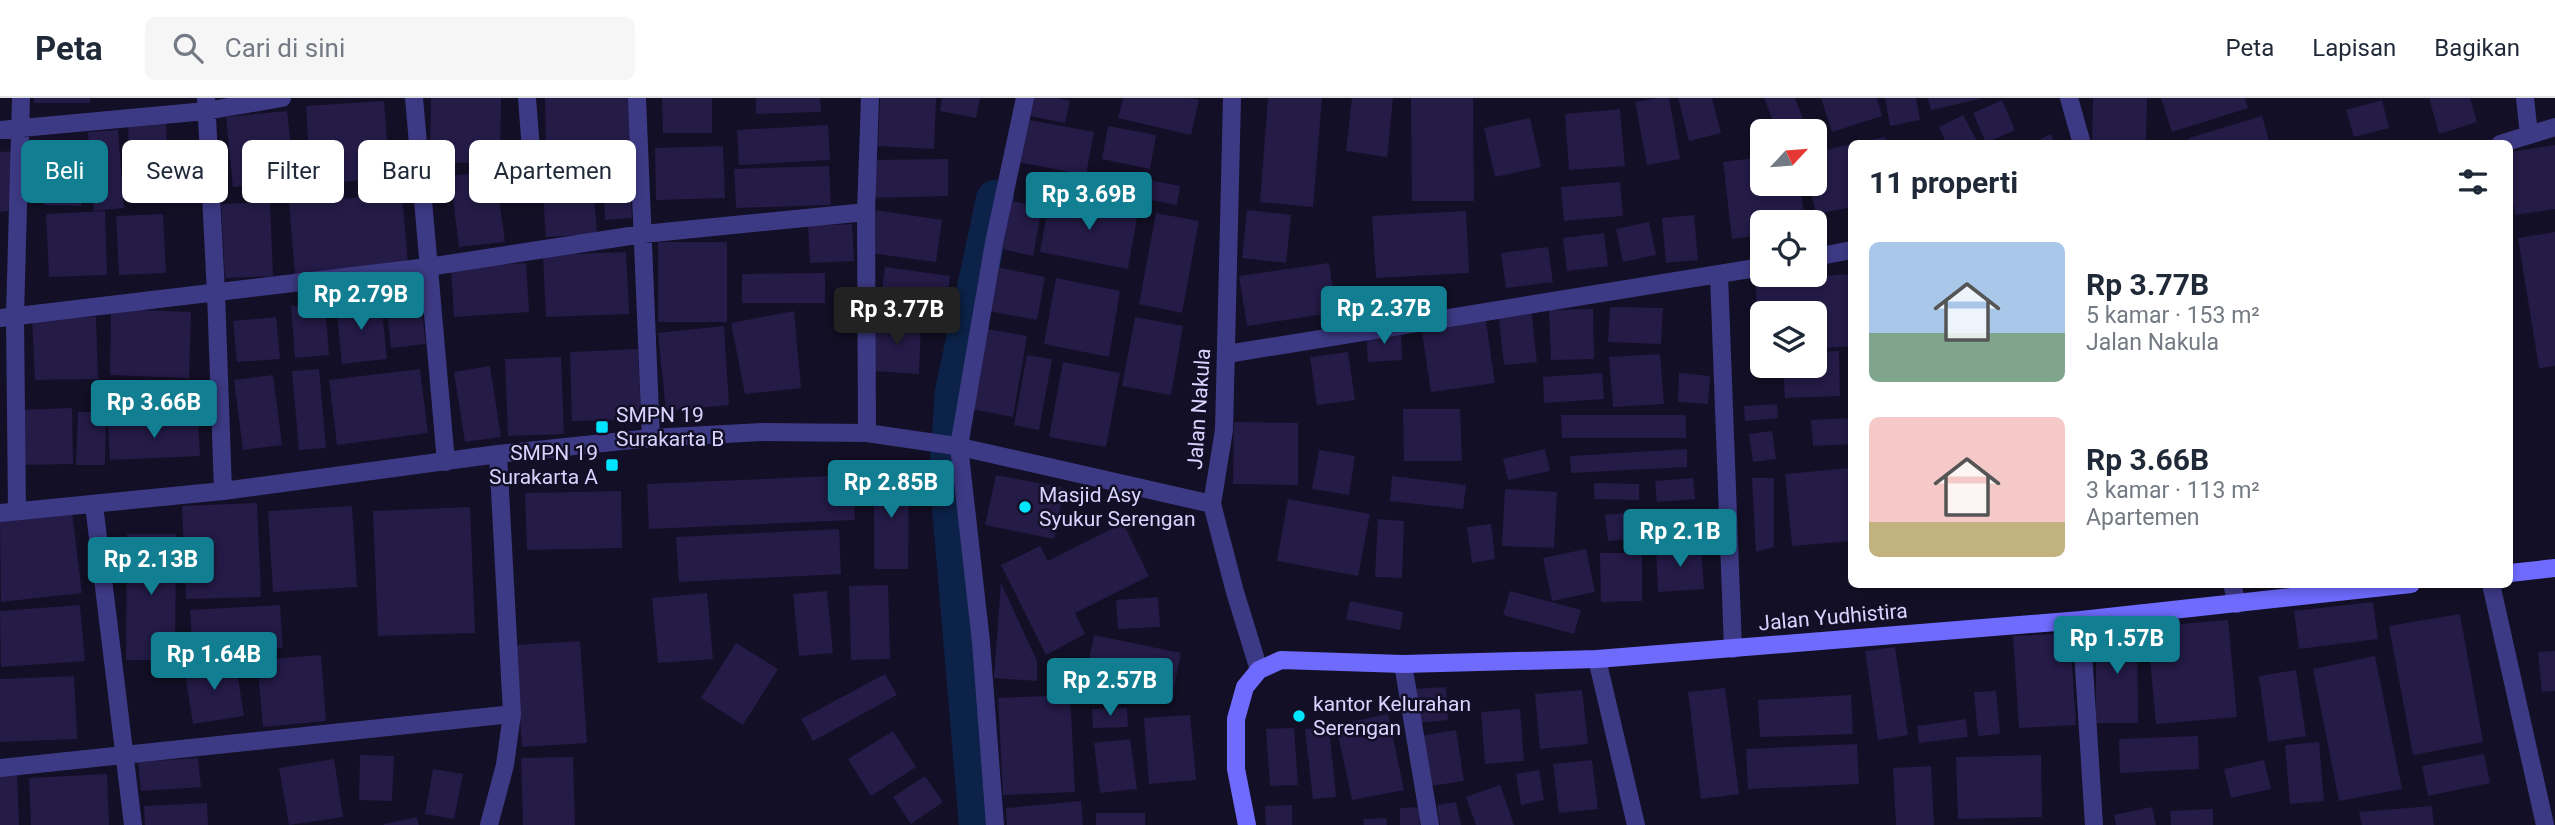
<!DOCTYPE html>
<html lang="id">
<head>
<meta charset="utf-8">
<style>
	body { margin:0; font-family:Roboto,sans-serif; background:#f6f6f7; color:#1f2937; height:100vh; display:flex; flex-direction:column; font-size:26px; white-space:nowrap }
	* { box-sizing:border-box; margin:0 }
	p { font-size:23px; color:#747a83 }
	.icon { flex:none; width:38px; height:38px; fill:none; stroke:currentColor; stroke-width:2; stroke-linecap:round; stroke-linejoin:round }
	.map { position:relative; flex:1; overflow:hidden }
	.drawer { position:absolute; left:1848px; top:42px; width:665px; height:448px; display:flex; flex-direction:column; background:#fff; border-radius:10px; box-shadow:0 4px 10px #0003 }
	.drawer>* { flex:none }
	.hud { position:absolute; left:21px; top:42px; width:665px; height:63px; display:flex; gap:14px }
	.needle { width:46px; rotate:64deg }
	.buttons { position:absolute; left:1750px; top:21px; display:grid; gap:14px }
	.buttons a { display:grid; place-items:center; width:77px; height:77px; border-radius:10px; background:#fff; box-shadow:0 4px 10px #0003; font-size:35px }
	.price { position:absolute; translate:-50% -60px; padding:0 16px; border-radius:7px; background:#117e91; color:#fff; font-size:23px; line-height:46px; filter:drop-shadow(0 2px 4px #0008) }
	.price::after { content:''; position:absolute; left:50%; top:42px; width:21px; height:16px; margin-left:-10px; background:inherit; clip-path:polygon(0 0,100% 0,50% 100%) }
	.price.on { background:#222; color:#fff }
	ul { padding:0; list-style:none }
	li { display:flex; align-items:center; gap:21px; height:175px; padding:0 21px }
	li span { display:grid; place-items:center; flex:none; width:196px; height:140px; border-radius:10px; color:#555 }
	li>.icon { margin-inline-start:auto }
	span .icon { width:84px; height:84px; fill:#fffc; stroke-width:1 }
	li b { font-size:30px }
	h2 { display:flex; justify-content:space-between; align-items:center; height:84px; padding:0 21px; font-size:30px }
	.pill { padding:0 24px; border-radius:10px; background:#fff; box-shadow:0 4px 10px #0003; font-size:24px; line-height:63px }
	.pill.on { background:#117e91; color:#fff }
	header { display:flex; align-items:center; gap:42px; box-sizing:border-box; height:98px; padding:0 35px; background:#fff; border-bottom:2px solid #e0e1e3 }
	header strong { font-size:33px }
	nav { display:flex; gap:38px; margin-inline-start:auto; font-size:24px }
	.search { width:490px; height:63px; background:#f6f6f7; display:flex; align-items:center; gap:18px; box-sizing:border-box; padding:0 24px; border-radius:10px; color:#747a83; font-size:26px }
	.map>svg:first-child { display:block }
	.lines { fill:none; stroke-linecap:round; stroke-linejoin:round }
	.canal { stroke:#0c2248; stroke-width:38 }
	.building { fill:#241b47 }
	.street { stroke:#3d3a85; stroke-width:18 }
	.secondary { stroke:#6f6bff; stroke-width:18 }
	.poi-dot { fill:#00e5ff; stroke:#130f26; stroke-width:2.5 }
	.labels { text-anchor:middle; stroke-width:5; stroke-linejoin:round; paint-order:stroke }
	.street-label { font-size:21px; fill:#d9d4ff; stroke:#130f26 }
	.poi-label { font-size:21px; fill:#d9d4ff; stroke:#130f26; text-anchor:start }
</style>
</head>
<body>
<header>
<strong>Peta</strong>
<div class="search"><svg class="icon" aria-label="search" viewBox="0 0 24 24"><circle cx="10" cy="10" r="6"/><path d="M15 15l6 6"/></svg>Cari di sini</div>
<nav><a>Peta</a><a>Lapisan</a><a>Bagikan</a></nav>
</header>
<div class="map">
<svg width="2555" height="727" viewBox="0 0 2555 727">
	<rect width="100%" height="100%" fill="#130f26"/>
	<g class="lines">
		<path class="canal" d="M978,727l-30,-352 6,-82 41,-192"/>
	</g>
	<path class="building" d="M34,0h56v5h-56z
		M431,0h70l-1,66 -70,-2z
		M545,0h85l1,47 -85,2z
		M662,0h50v35h-49z
		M756,0h64l1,14 -65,2z
		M880,0h56l-2,51 -56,-3z
		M942,0h38l-4,20 -36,-7z
		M1029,0h28l13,3 -5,22 -40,-8z
		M1123,0h66l10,2 -8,35 -73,-17z
		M1268,0h54l-9,109 -53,-5z
		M1352,0h41l-6,59 -41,-6z
		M1411,0h62l1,103h-62z
		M1658,0h11l11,61 -33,6 -12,-63z
		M1678,0h34l9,35 -32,8z
		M1764,0h31l13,33h-31z
		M1821,0h56l5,18 -50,16z
		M1885,0h31l4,22 -30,6z
		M1928,0h51l1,1 -49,11z
		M2093,0h54l-1,45 -54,-1z
		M2161,0h84l3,10 -76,24z
		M2429,0h41l7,24 -38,12z
		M2002,2l13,30 -29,13 -13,-30z
		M2382,2l7,28 -35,9 -8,-27z
		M384,3l6,77 -79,6 -5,-78z
		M1620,11l5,57 -56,4 -4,-56z
		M287,13l8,69 -62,7 -7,-70z
		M1963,17l16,29h-32l-8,-17z
		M2262,18l8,28h-80l-1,-6z
		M1530,20l11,49 -46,10 -11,-49z
		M1024,21l70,13 -8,43 -69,-13z
		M166,25l2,49 -38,1 -2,-48z
		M828,27l2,35 -91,5 -2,-35z
		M1108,28l48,9 -6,34 -48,-10z
		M118,32l6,78 -30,3 -6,-79z
		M2051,36l4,10h-25z
		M1885,39l1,7h-25v-2z
		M45,45l37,1 -1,62 -37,-1z
		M1852,46v63l-36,7 -7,-30h6v-32z
		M2555,47v64l-40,6 -5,-34v-29z
		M723,48l2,52 -69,2 -1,-52z
		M13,53l4,59 -17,2v-60z
		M542,53h57v34l-57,1z
		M1762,59v27h38l5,38h-43v13l-30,4 -9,-77z
		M948,61v37l-78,2 -1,-38z
		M829,68l2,39 -95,3 -2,-39z
		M495,73l10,71 -46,5 -9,-71z
		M603,76h27l2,44 -27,2z
		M1123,77l57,11 -3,19 -57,-11z
		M1620,84l3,34 -59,5 -3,-34z
		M594,94l3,42 -51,3 -3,-42z
		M402,96l6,71 -113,9 -6,-71z
		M1050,98l88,16 -10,57 -88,-17z
		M1011,103l31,6 -9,49 -31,-7z
		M270,104l3,74 -48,2 -4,-74z
		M875,112l67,10 -6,42 -66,-9z
		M1247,112l44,5 -5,48 -44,-5z
		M105,113l2,64 -58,2 -3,-63z
		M1466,113l3,62 -93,5 -4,-62z
		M1156,115l43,8 -17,92 -43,-9z
		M163,116l3,59 -47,2 -3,-59z
		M1694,117l4,45 -32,3 -4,-45z
		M1649,124l7,33 -33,7 -7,-33z
		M852,126l2,37 -44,2 -2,-37z
		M2555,134v134l-16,2 -21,-130z
		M1604,135l4,33 -41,5 -4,-33z
		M658,144h69v80h-69z
		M1548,149l5,35 -47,6 -5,-35z
		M626,154l3,62 -83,3 -3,-62z
		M526,165l3,49 -75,5 -3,-50z
		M1329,165l7,49 -89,14 -8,-50z
		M885,169l65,9 -5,39 -65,-9z
		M997,169l48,10 -8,43 -48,-9z
		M825,175v30h-83v-29z
		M1852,176v72l-37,3v-36h-53v38h-2l-5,-71z
		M1056,180l64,13 -11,66 -65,-13z
		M381,203l6,58 -45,5 -6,-59z
		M325,205l4,52 -34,3 -4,-52z
		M421,207l5,39 -35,4 -4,-39z
		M1610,209l53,1 -2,36 -53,-2z
		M111,211l80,3 -2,66 -79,-3z
		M1531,211l6,53 -33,3 -6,-53z
		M1593,211l1,50 -43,1 -2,-50z
		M794,213l7,77 -56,6 -14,-71z
		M1485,217l10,68 -64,9 -10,-67z
		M96,219l2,62 -63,1 -3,-61z
		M276,219l4,42 -43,3 -4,-41z
		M1135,219l48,9 -12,69 -49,-9z
		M875,221l46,3 -2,52 -47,-3z
		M724,228l5,79 -63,6 -8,-78z
		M987,231l40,7 -14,81 -41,-8z
		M1401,232l1,30 -34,2 -2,-30z
		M638,251l3,70 -69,2 -2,-69z
		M1839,253l1,45 -55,2 -2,-32h32v-14z
		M1348,254l7,48 -38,5 -7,-48z
		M1660,256l4,50 -51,3 -4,-50z
		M1027,257l25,4 -13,71 -25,-5z
		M561,259l3,77 -56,2 -3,-77z
		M1063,264l57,11 -14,74 -57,-10z
		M490,268l11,71 -36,5 -11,-70z
		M319,271l7,79 -27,2 -7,-79z
		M420,271l8,64 -91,12 -8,-65z
		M1602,275l2,26 -60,4 -1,-26z
		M1679,275l31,3 -2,28 -30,-2z
		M273,277l9,70 -39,5 -9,-70z
		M178,285l1,32 -65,2 -1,-33z
		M1777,306l1,14 -33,3 -1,-15z
		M72,310l1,56 -50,1 -2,-55z
		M1403,311h57l2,52h-58z
		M78,314h28l-1,53h-29z
		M1561,317h125v23h-124z
		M1852,320v26l-39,2 -2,-26z
		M198,322l2,36 -90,4 -2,-36z
		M1234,324l64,1v62l-65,-1z
		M1772,333l4,28 -23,3 -4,-28z
		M1545,351l5,22 -42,9 -5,-21z
		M1687,351v18l-116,6 -1,-17z
		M1319,352l36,6 -6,39 -37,-6z
		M1852,370v73l-60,5 -7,-72z
		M874,374h35l-1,97h-34z
		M853,377l2,45 -206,9 -2,-45z
		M996,377l68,13 -10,51 -69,-14z
		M1392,378l74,9 -3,24 -73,-8z
		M1693,380l2,21 -38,3 -2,-21z
		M1752,380h22v69l-18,5z
		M1594,385l45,1v16l-45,-1z
		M1505,391l52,3 -3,56 -52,-2z
		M621,393l1,57 -95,2 -2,-57z
		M1288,401l82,15 -12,62 -81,-15z
		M257,405l4,94 -75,2 -4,-93z
		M352,408l5,81 -84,5 -5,-81z
		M470,409l5,126 -97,3 -5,-125z
		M1663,411l3,27 -58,5 -3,-26z
		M72,414l10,81 -81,9 -1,-82z
		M1378,421l26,2 -2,57 -27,-1z
		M1123,425l26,53 -74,37 10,21 -39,21 -45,-90 39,-19 8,15z
		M1491,426l4,35 -23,4 -5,-36z
		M839,431l2,45 -162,8 -3,-45z
		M127,436h49l-1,126h-49z
		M1701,448l3,43 -46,3 -2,-43z
		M1586,451l9,43 -43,9 -9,-43z
		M1600,455h42v48l-41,1z
		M1001,485l36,78v20l-43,-3z
		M888,487l2,74 -39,1 -2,-74z
		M827,493l6,62 -34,3 -6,-62z
		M1510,493l71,19 -7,24 -71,-19z
		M707,495l6,66 -55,4 -6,-65z
		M1158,499l2,30 -42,2 -2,-29z
		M1350,503l53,11 -3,18 -54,-11z
		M2373,504l5,37 -79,10 -5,-38z
		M80,507l5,56 -84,6 -1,-56z
		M280,507l3,43 -90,5 -3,-43z
		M2460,516l23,128 -70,13 -24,-129z
		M2228,522l9,97 -81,7 -9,-97z
		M2096,531h41l1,94h-42z
		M2070,535l6,92 -57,3 -6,-92z
		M1094,537l87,18 -10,50 -87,-18z
		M580,543l7,102 -65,4 -7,-102z
		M736,545l42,26 -35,56 -42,-27z
		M1895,549l13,88 -30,5 -13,-89z
		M2555,553v40l-13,1 -4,-40z
		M321,557l5,66 -63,6 -6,-67z
		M2375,558l27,133 -63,12 -26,-132z
		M235,561l9,57 -51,8 -9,-57z
		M2296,572l10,66 -38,6 -9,-66z
		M885,576l12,21 -84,46 -12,-22z
		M74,578l3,63 -77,3v-63z
		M1446,589l2,33 -31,3 -3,-34z
		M1725,590l14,106 -38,5 -13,-107z
		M1582,592l6,54 -48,5 -5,-55z
		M1996,593l4,43 -22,2 -4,-44z
		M1070,597l5,97 -72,3 -5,-97z
		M1851,597l2,39 -93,3 -2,-37z
		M1127,610l1,19 -35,1 -1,-19z
		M1520,611l4,52 -39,3 -4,-52z
		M1388,616l16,76 -52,10 -16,-75z
		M1190,617l6,65 -47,4 -5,-66z
		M1966,621l2,18 -49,6 -2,-17z
		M1329,629l7,70 -23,2 -8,-70z
		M1294,630l4,57 -28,1 -4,-57z
		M1456,632l8,51 -40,6 -9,-50z
		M893,633l23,36 -45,29 -23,-37z
		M2198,638l1,33 -79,4 -1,-34z
		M1130,641l7,50 -37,4 -6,-50z
		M2319,644l5,59 -34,3 -5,-59z
		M1857,646l2,40 -111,5 -2,-40z
		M2484,656l6,29 -62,13 -6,-30z
		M360,657l34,1 -2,45 -33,-1z
		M2041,657l1,62 -84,2 -2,-62z
		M573,659l2,68h-52l-2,-67z
		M198,660l3,29 -60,4 -3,-29z
		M334,661l9,58 -54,8 -10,-57z
		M1592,662l6,49 -39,4 -6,-49z
		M2264,662l7,29 -40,9 -7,-29z
		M1931,668l3,59h-38l-3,-57z
		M433,671l30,5 -9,45 -29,-5z
		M1539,672l5,30 -23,5 -5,-31z
		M0,674h17l2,53h-19z
		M107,676l2,51h-78l-2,-47z
		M925,678l18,26 -32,22 -18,-27z
		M1500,687l14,40h-38l-10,-28z
		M1081,703l2,24h-76l-1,-17z
		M1456,704l5,23h-21l-3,-20z
		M207,705l1,22h-63l-1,-19z
		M1292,707v20h-26l-1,-19z
		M2432,708l2,19h-72l-3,-13z
		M1419,709l1,18h-20v-17z
		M2152,709l4,18h-40l-2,-10z
		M2213,711v16h-42l-1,-14z
		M1096,715h49v12h-49z
		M417,719l2,8h-35v-1z
		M1386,720l1,7h-23l-1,-6z"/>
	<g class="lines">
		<path class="street" d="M206,0l10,195 7,198
			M414,0l32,364
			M527,0l4,52
			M637,0l14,340
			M1232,0l-8,332 -12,74 23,88 24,78
			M2069,0l13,46
			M2525,0l4,37
			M0,32l206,-19 76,-13
			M2500,46l55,-17
			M1815,159l37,-7
			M1719,177l14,374
			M0,220l428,-51 215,-33 223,-22
			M1227,256l535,-87
			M867,335l-1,-221 4,-114
			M94,407l39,320
			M17,412l-2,-194 6,-218
			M0,415l223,-22 275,-37 153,-16 111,-6 105,1 89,13 256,58
			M2232,486l5,20
			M2491,486l54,241
			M2081,522l13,205
			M1597,561l39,166
			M1403,566l27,161
			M0,670l512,-54
			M489,727l16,-60 7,-51 -14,-260
			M995,727l-14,-183 -22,-196 35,-203 31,-145"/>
		<path class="secondary" d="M2510,475l45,-5
			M1247,727l-11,-56v-50l9,-32 14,-17 22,-10 122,4 194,-5 484,-39 330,-36"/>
	</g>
	<g class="poi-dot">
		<rect x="595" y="322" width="14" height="14" rx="3.5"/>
		<rect x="605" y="360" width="14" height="14" rx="3.5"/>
		<circle cx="1025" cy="409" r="7"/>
		<circle cx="1299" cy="618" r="7"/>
	</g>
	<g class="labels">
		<g class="street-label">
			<text transform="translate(1199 311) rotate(-86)" y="7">Jalan Nakula</text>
			<text transform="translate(1833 519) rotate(-5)" y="7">Jalan Yudhistira</text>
		</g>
		<g class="poi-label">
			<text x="616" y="324">SMPN 19<tspan x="616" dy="24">Surakarta B</tspan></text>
			<text x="598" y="362" text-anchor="end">SMPN 19<tspan x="598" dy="24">Surakarta A</tspan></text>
			<text x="1039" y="404">Masjid Asy<tspan x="1039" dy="24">Syukur Serengan</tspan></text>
			<text x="1313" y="613">kantor Kelurahan<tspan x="1313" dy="24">Serengan</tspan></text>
		</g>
	</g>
</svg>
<div class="buttons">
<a><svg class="needle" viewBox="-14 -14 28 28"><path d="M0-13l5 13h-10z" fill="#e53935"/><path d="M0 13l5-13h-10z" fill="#747a83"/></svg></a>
<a><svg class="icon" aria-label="locate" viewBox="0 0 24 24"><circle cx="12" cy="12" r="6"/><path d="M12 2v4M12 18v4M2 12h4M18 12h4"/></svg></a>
<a><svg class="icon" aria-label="layers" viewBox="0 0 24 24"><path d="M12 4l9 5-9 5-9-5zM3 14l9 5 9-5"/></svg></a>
</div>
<b class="price" style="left:1089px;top:134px">Rp 3.69B</b>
<b class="price" style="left:361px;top:234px">Rp 2.79B</b>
<b class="price" style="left:1384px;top:248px">Rp 2.37B</b>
<b class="price on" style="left:897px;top:249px">Rp 3.77B</b>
<b class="price" style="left:154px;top:342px">Rp 3.66B</b>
<b class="price" style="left:891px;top:422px">Rp 2.85B</b>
<b class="price" style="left:1680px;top:471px">Rp 2.1B</b>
<b class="price" style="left:151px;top:499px">Rp 2.13B</b>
<b class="price" style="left:2117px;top:578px">Rp 1.57B</b>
<b class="price" style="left:214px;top:594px">Rp 1.64B</b>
<b class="price" style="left:1110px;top:620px">Rp 2.57B</b>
<div class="hud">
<a class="pill on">Beli</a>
<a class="pill">Sewa</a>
<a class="pill">Filter</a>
<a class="pill">Baru</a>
<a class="pill">Apartemen</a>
</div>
<section class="drawer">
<h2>11 properti<svg class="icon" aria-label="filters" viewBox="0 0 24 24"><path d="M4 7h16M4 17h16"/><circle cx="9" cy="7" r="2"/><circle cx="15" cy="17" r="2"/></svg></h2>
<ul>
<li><span style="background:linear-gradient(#a9c7e8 65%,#7fa58c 0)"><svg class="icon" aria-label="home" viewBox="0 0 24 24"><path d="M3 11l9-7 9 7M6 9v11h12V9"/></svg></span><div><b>Rp 3.77B</b><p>5 kamar · 153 m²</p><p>Jalan Nakula</p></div></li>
<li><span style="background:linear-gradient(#f6c9c9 75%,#c2b280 0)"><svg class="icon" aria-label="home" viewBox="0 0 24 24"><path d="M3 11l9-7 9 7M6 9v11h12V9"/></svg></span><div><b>Rp 3.66B</b><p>3 kamar · 113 m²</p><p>Apartemen</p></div></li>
</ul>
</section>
</div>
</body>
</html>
